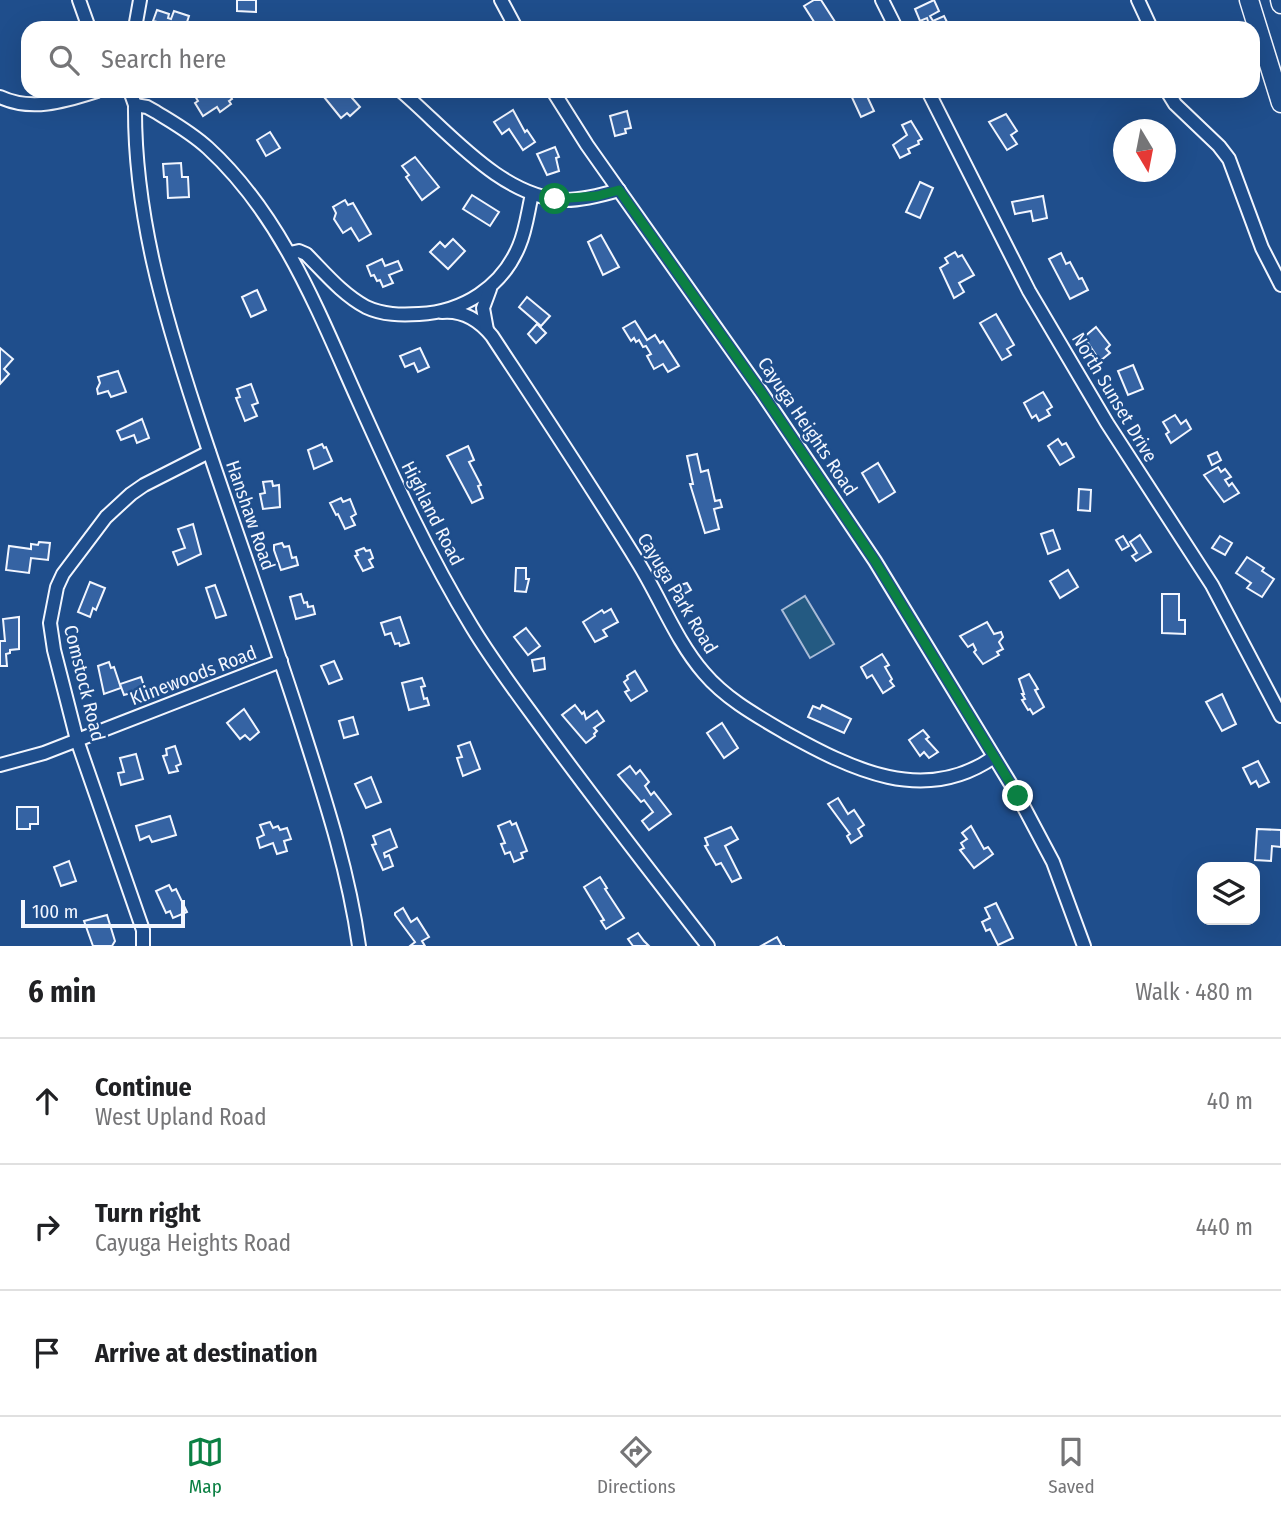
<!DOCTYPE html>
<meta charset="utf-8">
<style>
:root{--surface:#fff;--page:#f6f6f6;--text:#202124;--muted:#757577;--line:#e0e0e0;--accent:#0b8043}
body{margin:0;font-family:"Fira Sans Condensed",sans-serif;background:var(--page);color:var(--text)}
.controls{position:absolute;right:21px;bottom:21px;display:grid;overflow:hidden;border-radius:14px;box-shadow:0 7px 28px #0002}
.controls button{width:63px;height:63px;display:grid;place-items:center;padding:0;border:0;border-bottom:2px solid var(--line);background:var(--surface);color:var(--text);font:35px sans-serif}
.compass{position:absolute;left:1113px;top:119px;width:63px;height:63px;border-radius:50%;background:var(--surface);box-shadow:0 7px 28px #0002;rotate:170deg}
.scale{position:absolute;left:21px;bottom:18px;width:164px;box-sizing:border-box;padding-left:7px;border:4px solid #f2f6ff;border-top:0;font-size:19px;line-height:24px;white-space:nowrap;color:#f2f6ff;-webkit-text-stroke:5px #1f4e8c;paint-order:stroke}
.stop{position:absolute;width:21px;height:21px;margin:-16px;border:5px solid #0b8043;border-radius:50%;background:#fff}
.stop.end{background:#0b8043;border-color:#fff;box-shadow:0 2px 7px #0008}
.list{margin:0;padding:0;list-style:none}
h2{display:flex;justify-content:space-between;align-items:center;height:91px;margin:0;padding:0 28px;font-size:30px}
h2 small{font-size:23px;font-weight:400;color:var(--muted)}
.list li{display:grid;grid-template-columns:46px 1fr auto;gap:21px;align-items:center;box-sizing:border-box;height:126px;padding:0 28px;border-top:2px solid var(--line)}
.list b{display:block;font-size:26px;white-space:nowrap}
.list p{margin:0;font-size:23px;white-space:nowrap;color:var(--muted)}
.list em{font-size:23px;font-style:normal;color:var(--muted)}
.icon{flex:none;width:38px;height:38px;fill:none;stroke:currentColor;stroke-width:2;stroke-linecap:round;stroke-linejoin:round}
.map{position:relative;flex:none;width:1281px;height:946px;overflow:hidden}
.search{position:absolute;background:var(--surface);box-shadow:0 7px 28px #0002;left:21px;right:21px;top:21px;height:77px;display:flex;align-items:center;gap:18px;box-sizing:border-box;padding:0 24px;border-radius:21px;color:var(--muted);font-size:26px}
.sheet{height:469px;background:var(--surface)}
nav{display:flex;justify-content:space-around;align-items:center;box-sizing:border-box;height:98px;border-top:2px solid var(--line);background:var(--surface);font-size:19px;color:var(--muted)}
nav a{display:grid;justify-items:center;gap:4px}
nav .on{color:var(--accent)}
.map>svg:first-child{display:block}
.green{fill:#245a82;stroke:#a8bbd7;stroke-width:2}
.building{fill:#3563a3;stroke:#f2f6ff;stroke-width:2}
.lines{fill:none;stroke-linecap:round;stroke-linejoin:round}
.minor-casing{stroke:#f2f6ff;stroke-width:16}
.highway-casing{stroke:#f2f6ff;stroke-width:21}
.minor{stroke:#1f4e8c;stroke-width:12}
.highway{stroke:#1f4e8c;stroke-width:18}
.route{stroke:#0b8043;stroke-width:9}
.labels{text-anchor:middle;stroke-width:5;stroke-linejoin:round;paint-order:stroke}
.street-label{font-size:19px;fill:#f2f6ff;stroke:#1f4e8c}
</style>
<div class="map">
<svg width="1281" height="946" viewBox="0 0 1281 946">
<rect width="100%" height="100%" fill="#1f4e8c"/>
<path class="green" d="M805,596L834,644L810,658L782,610Z"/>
<g class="building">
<path d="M237,0H256V12L237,11Z"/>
<path d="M814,0H821L839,28H818L804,6Z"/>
<path d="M934,0L939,11L930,16L933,21L944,16L950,28H930L927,18L920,21L915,9Z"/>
<path d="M157,10L169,14L168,18L171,19L174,11L189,16L185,28H167L169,25L153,21Z"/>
<path d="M202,91H227L232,99L229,101L231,104L220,112L217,107L203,116L195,103L198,101L195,96Z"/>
<path d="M322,91H346L360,107L350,116L347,113L341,118L320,92Z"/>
<path d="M849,91H874L866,94L874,111L861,117Z"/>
<path d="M513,110L525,132L527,130L535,142L523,150L509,129L502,134L494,122Z"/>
<path d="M627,111L631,128L625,129L626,133L615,136L610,116Z"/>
<path d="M1006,114L1017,131L1011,135L1017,144L1007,150L989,122Z"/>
<path d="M911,121L922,139L918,141L919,144L908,149L910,153L900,158L893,145L907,135L902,125Z"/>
<path d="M270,132L280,148L266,156L257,140Z"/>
<path d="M555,147L559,157L556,158L559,171L547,175L537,154Z"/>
<path d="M415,157L439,187L422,200L406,177L409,175L402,166Z"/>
<path d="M181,163L182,177H188L189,197L168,198L167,177H164L163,164Z"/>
<path d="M920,182L933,188L920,218L906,212Z"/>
<path d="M472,195L499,212L490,226L463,209Z"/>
<path d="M1043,196L1047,218L1033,221L1031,211L1015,214L1012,202Z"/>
<path d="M345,200L348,205L353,203L371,234L359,241L351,228L343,233L334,219L336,213L333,207Z"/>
<path d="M601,235L619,267L603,275L588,242Z"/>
<path d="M453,239L465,251L448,269L430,252L440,242L445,247Z"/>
<path d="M955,252L958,257L962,255L974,275L959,283L964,292L954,298L940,268L948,263L945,258Z"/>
<path d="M1061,253L1066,264L1070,262L1079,279L1082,278L1088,290L1070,299L1049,259Z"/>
<path d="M382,259L385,266L398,261L402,270L389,275L393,283L383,287L380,280L377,281L374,275L371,276L367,266Z"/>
<path d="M257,290L266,310L251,317L242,297Z"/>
<path d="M527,297L550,316L541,326L519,307Z"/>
<path d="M996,314L1014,345L1007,349L1011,355L1002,360L980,323Z"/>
<path d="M635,321L647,340L655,335L660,343L663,341L679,366L668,372L663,364L654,369L647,356L651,354L646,346L643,347L639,340L636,342L634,338L631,341L623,328Z"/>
<path d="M537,324L546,333L536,343L528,334Z"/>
<path d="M1096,327L1110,345L1106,349L1110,353L1100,361L1084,337Z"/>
<path d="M0,348L13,359L4,369L9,374L0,384Z"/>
<path d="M420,348L429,367L418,372L414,363L405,367L400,356Z"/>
<path d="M1133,365L1143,389L1128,395L1118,371Z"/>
<path d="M118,371L126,392L111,397L108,391L98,394L97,389L100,383L98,377Z"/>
<path d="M251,384L258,403L252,405L257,416L245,421L236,398L240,397L237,389Z"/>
<path d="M1043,392L1052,407L1047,410L1050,415L1039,421L1036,415L1032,418L1024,403Z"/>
<path d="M1175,415L1181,424L1186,420L1191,429L1171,443L1166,434L1169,432L1163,422Z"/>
<path d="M142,419L149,438L137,443L134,435L121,440L117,431Z"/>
<path d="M1058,439L1062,445L1066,443L1074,457L1060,465L1048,446Z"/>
<path d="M322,444L324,448L326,447L332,461L314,469L308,450Z"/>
<path d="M468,446L474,460L469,462L481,485L478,486L483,498L472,503L447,456Z"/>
<path d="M1217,452L1221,460L1212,465L1208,456Z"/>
<path d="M697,454L701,472L708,470L715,501L720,500L722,507L714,509L719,529L705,533L690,484H693L687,456Z"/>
<path d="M878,463L895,492L879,502L862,473Z"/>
<path d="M1218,467L1221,472L1225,469L1231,477L1225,480L1229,486L1232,483L1239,493L1224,502L1204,475Z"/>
<path d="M272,481L273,486L279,485L280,507L263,509L260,494L265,493L263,482Z"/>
<path d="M1079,489L1091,490L1090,511L1078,510Z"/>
<path d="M341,498L343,502L350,499L356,514L351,517L355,525L345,529L338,514L336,515L330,503Z"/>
<path d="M193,524L201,554L178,565L173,552L185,548L178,529Z"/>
<path d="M1053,530L1060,549L1048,554L1041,534Z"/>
<path d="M1140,535L1151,552L1136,561L1132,556L1137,553L1130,542Z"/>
<path d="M1123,536L1129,546L1122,550L1116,540Z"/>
<path d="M1220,536L1232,543L1225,555L1212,548Z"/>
<path d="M39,542L50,543L48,560L31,558L29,573L6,570L9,546L31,549V544L38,545Z"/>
<path d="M282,543L284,547L289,546L292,558L296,557L298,565L281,570L274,550V545Z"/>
<path d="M364,548L366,551L370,550L373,558L369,560L373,567L363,571L355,556L358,555L356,551Z"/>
<path d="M1247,557L1264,568L1262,571L1274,579L1262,597L1247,588L1251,583L1236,573Z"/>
<path d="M516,568H526V579H529L526,592L515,591Z"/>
<path d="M1068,570L1078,587L1060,598L1050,581Z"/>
<path d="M90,582L105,588L96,610L93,608L90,617L78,612Z"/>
<path d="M687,583L691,590L677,598L671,588Z"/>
<path d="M215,585L226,615L216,618L206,588Z"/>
<path d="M301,594L304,603L307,602L308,607L313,606L315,614L296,619L290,597Z"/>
<path d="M1162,594H1179V620H1185V634L1162,633Z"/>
<path d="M611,609L618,622L603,630L607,636L595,642L583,622L602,610L604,613Z"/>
<path d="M19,617V649L10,650V653L6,654L7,666H0V641H5L3,619Z"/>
<path d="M400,617L409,643L400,646L399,643L395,644L391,633L385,635L381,623Z"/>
<path d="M987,622L994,634L1001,632L1003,637L999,642L1003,649L997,652L999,655L983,664L974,652L976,650L973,644L968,647L960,636Z"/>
<path d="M526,628L540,646L528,655L514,637Z"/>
<path d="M882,654L889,665L885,667L892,679L890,681L894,686L883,693L872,675L867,678L861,667Z"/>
<path d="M544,658L545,669L534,671L532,660Z"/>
<path d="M334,661L342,679L329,684L321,666Z"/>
<path d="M109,662L111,668L114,667L121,688L104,694L98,666Z"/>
<path d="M635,671L647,691L631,701L625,692L629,690L624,682L628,679L627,676Z"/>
<path d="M1029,674L1038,689L1035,690L1044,707L1033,714L1030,709L1028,710L1022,700L1025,699L1022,694H1024L1019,679Z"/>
<path d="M141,677L145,689L124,695L120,684Z"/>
<path d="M422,678L425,686L421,687L424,699L427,698L429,705L409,710L402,683Z"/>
<path d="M1222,694L1236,724L1222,731L1206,702Z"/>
<path d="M575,705L582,714L584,712L586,719L597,711L604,721L594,728L597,731L594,734L595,736L586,743L562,715Z"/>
<path d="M822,705L851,719L844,733L808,717L813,706L820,709Z"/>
<path d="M244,709L259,732L250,740L245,735L240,739L227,723Z"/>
<path d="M353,717L358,734L344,738L339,721Z"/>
<path d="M722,723L738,748L724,758L707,733Z"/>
<path d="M923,730L929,737L926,739L938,752L929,758L924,752L920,756L909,740Z"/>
<path d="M470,742L480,769L463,776L457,758L462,757L458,746Z"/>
<path d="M175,746L181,764L176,766L178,771L169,773L163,756L167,755L166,749Z"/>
<path d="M136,754L143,779L121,785L118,773L124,772L120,758Z"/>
<path d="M1258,761L1269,782L1259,787L1256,781L1251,784L1243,768Z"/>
<path d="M630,766L636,774L640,770L649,782L645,786L651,795L654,792L671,814L649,830L642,821L653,812L644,800L641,802L618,775Z"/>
<path d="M371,777L381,802L366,808L355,784Z"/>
<path d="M838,798L848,814L854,810L864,825L858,829L862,836L851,843L847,836L850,834L828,804Z"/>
<path d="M17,807H38V824H30V829H17Z"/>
<path d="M170,816L176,835L152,842L149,836L140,840L136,826Z"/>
<path d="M510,821L512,825L516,823L527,851L521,853L523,858L514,862L510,852L505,854L501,844L505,843L498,826Z"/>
<path d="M270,822L273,828L278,826L280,830L287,828L291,839L284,841L287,851L277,854L273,843L260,848L257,838L264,835L260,825Z"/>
<path d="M971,826L984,849L988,847L993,854L974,868L960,850L964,848L961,843L967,839L962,833Z"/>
<path d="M731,827L738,839L725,846L741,878L732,882L721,863L716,865L705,846L708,845L705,838Z"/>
<path d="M390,829L397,847L384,853L385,857L389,855L393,866L383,870L372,845L376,844L373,836Z"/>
<path d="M1257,829L1281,830V847L1272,846L1271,861L1255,860Z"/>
<path d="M69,861L76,881L61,886L54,867Z"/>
<path d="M600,877L607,888L605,889L624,918L606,929L601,921L604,920L584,887Z"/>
<path d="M169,885L172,891L176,889L187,912L173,918L170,911L166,913L156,891Z"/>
<path d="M996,903L1013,938L998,945L990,929L986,931L982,922L990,918L985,908Z"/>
<path d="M403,908L411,922L417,918L429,937L422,941L425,946H410L415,942L395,915V913Z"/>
<path d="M107,915L115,941L112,946H93L84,921Z"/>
<path d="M638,933L644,941L649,946H633L628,939Z"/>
<path d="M777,937L782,946H785H761Z"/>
</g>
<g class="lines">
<g class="minor-casing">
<g id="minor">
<path d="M79,0L89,28"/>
<path d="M501,0L516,28"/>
<path d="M882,0L896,28"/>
<path d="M1138,0L1151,28"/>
<path d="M135,28L140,0"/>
<path d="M130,91L135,105C134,213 164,314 197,415C232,522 271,628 305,736C327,805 349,874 359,946"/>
<path d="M401,91C447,130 502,199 566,200C584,200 602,195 619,190"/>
<path d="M553,91L587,145L762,393L875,561L1018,796L1053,862L1084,946"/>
<path d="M928,91L1029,291L1107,423L1212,585L1281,716"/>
<path d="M1167,91L1175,104L1219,146L1229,159L1262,248L1281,285"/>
<path d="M0,97C32,112 65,101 97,91"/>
<path d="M135,105L147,107L156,112C174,123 192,133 208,148C282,216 318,311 358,400C393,478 428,555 472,627C495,665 522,700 548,736C600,807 654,876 708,946"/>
<path d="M290,253L299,251L306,254C325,273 342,294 366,307C383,315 401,315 419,314C463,312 502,287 519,246C526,230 528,211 532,194"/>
<path d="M442,312C463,310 479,320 492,336C542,412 592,487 639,564C661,600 677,642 704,673C726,699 757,716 786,733C851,769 924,806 994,757"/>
<path d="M487,330L483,308L490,289"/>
<path d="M0,765L44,753L281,661"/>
<path d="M143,946V930L77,740L54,650L50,623L57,587L63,574L106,517L131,494L144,485L209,452"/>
</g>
</g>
<g class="highway-casing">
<g id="highway">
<path d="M1249,0L1281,103"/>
<path d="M1280,0L1281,4"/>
</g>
</g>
<use href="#minor" class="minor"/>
<use href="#highway" class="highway"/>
</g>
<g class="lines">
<path class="route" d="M555,199L597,196L619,190L762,393L875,561L1018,796"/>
</g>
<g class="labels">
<g class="street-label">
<text transform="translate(1115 397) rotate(59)" y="7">North Sunset Drive</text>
<text transform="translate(808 426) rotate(56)" y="7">Cayuga Heights Road</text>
<text transform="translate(433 513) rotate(63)" y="7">Highland Road</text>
<text transform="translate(251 515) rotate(71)" y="7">Hanshaw Road</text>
<text transform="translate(678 593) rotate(59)" y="7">Cayuga Park Road</text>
<text transform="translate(193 675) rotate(-21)" y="7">Klinewoods Road</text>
<text transform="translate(85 683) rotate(76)" y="7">Comstock Road</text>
</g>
</g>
</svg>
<div class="controls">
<button><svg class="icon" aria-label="layers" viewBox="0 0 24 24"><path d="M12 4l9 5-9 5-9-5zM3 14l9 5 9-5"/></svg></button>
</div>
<svg class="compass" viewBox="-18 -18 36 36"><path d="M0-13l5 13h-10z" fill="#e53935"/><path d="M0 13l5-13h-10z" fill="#757577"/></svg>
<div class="scale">100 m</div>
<div class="stop" style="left:555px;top:199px"></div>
<div class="stop end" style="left:1018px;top:796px"></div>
<div class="search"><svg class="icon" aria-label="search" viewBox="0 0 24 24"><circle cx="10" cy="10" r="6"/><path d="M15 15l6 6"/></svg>Search here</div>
</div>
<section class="sheet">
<h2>6 min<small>Walk · 480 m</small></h2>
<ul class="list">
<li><svg class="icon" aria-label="ahead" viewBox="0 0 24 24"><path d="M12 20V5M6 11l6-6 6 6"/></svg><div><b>Continue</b><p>West Upland Road</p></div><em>40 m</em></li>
<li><svg class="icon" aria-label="right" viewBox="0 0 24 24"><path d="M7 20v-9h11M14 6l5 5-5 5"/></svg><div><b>Turn right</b><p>Cayuga Heights Road</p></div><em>440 m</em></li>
<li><svg class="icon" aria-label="arrive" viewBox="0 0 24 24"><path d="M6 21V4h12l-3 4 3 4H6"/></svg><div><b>Arrive at destination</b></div></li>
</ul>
</section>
<nav>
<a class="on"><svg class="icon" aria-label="map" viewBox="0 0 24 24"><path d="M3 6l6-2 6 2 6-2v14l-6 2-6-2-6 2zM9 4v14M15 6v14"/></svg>Map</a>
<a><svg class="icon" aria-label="directions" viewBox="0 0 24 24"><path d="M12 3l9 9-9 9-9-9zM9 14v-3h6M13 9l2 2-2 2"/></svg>Directions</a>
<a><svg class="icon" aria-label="saved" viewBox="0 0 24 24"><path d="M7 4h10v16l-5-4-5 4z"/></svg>Saved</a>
</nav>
